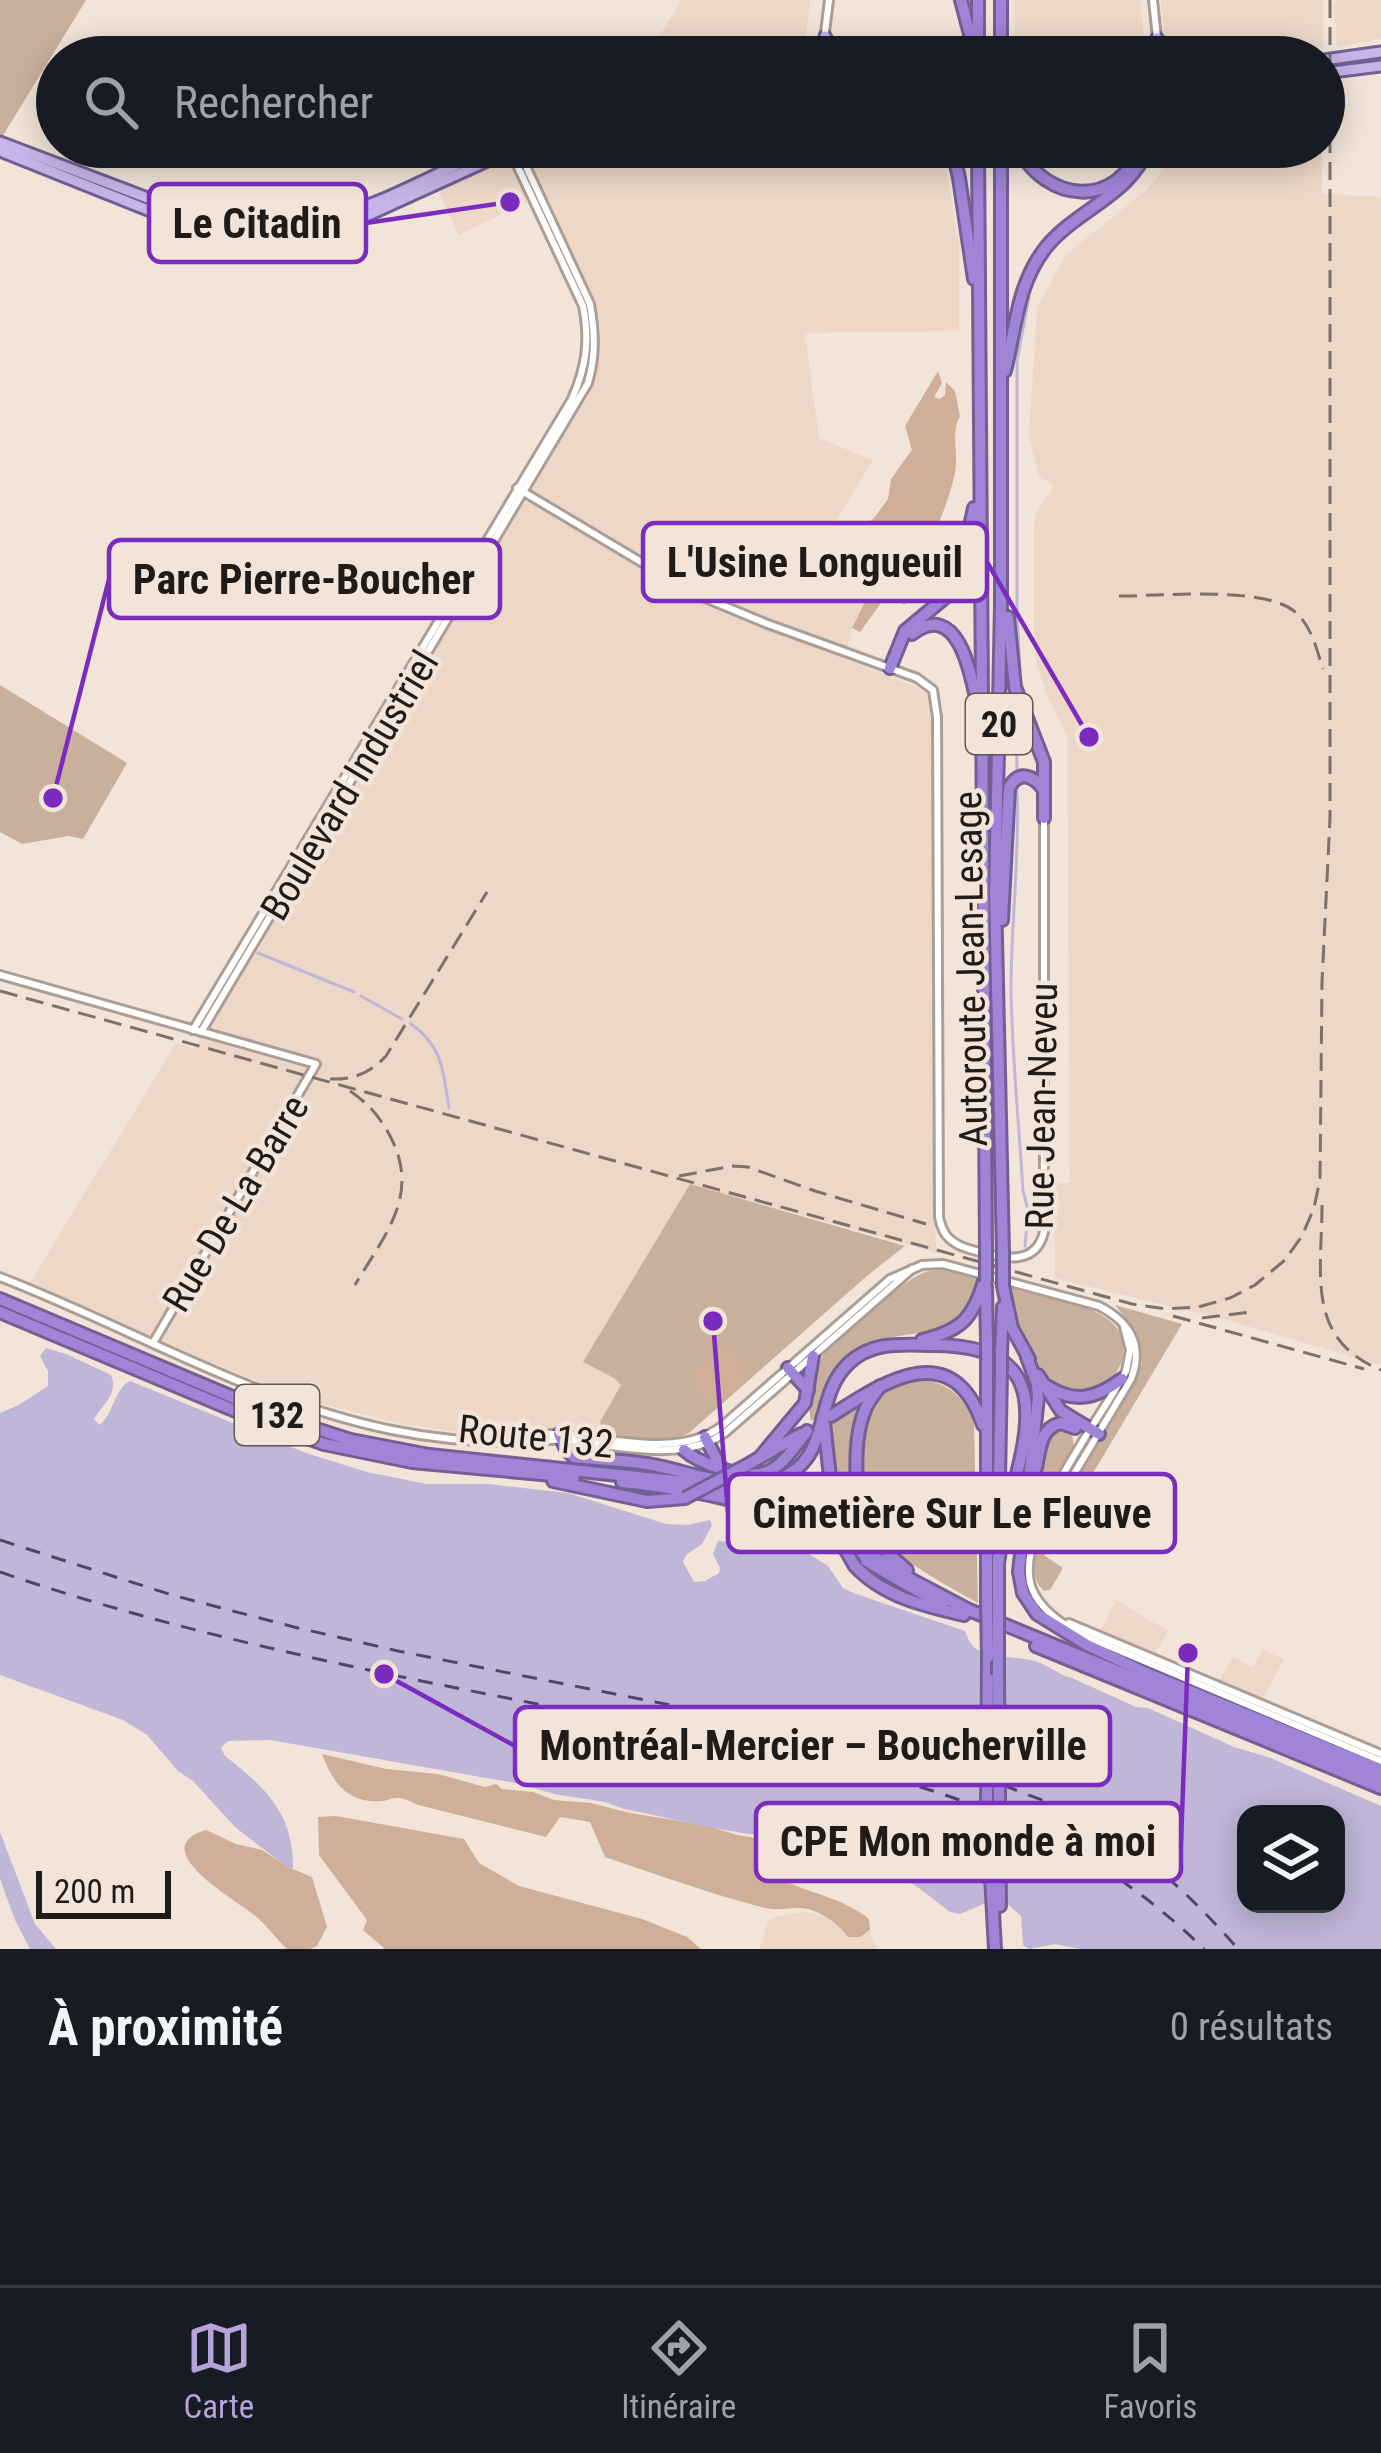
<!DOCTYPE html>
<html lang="fr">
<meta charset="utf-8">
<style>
:root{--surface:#171b24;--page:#20242c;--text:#f1f3f6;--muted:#9ea1a6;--line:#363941;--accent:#b7a2da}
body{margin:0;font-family:"Roboto Condensed",sans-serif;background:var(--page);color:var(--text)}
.controls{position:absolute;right:36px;bottom:36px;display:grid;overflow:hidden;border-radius:24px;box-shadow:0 6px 30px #0003}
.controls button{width:108px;height:108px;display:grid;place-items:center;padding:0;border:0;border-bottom:3px solid var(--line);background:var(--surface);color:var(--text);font:60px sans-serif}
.scale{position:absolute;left:36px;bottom:30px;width:135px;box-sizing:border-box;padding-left:12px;border:6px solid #201b17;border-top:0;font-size:33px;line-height:42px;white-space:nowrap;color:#201b17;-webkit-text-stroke:9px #f2e4d9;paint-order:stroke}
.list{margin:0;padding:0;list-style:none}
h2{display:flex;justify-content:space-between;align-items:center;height:156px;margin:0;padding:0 48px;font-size:51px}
h2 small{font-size:39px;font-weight:400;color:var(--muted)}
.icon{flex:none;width:66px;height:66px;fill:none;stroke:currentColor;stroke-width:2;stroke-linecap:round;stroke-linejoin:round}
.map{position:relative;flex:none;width:1381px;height:1949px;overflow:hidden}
.search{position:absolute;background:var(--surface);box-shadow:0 6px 30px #0003;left:36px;right:36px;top:36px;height:132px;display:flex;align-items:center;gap:30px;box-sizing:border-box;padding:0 42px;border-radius:66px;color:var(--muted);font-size:45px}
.sheet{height:336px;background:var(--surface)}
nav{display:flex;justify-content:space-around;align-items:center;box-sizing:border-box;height:168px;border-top:3px solid var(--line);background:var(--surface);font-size:33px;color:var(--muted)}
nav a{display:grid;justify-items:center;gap:6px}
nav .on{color:var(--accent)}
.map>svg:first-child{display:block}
.built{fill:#edd8c8}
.green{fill:#c9b09c}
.forest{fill:#cfaf98}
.water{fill:#bfb6d8;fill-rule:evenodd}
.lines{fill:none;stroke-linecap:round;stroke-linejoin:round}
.stream{stroke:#bfb6d8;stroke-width:3}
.ferry{stroke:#524272;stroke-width:3;stroke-dasharray:15 12;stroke-linecap:butt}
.minor-casing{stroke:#ac9e94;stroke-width:12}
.major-casing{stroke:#735f94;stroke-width:15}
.highway-casing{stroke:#735f94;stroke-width:16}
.minor{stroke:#fff;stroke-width:6}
.major{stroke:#c6b5e8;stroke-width:9}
.highway{stroke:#a084d8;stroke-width:10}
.rail{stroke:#7b726b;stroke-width:3;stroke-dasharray:18 9;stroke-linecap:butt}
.highway-bridge-casing{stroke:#735f94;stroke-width:16;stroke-linecap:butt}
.highway-bridge{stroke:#a084d8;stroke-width:10}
.labels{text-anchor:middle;stroke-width:9;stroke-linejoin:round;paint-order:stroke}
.shield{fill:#f2e4d9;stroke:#5f5751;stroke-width:3}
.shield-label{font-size:36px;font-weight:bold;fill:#201b17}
.street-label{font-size:39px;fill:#201b17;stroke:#f2e4d9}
.leader{fill:none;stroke:#7b2cbf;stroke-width:4.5}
.callout-dot{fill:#7b2cbf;stroke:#f2e4d9;stroke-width:4.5}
.callout{fill:#f2e4d9;stroke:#7b2cbf;stroke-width:4.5}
.callout-label{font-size:42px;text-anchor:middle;font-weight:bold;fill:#201b17}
</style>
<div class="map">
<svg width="1381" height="1949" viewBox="0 0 1381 1949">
<rect width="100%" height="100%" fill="#f2e4d9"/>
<g class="built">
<path d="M681,0H810L804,51L786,52L775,57H647Z"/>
<path d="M1015,0H1141L1145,54L1087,53L1015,42Z"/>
<path d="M1161,0H1323V49L1170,51L1166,47L1164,34Z"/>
<path d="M1338,0H1381V39L1337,47L1334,5Z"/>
<path d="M527,147H942L959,244V331L805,333L819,438L873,460L818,550L875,582L852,628L844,659L919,688L927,695L932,709L933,1206L937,1253L690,1184L584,1362L614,1378L621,1386L594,1433L531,1430L481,1435L402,1424L310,1401L229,1370L30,1283L176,1043L194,1048L581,400L596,360L594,315L526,161Z"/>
<path d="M1174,147H1322V194L1381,197V1365L1230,1321L1055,1278L1054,1182L1070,1183L1067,735L1048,697L1037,666L1034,640V521L1036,513L1054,486L1039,476L1029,436L1037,308L1065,256L1147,189L1157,178Z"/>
<path d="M507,154L528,202L458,235L437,187Z"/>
<path d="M1116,1600L1168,1631L1155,1653L1100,1631Z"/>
<path d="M1264,1649L1284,1660L1262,1699L1219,1681L1233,1657L1252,1667Z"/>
<path d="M805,1912L832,1918L854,1937L870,1932L877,1949H760L768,1921L777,1916Z"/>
</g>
<g class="green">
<path d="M0,0H86L2,137H0Z"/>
<path d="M0,685L127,763L83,839L69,836L22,844L0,832Z"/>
<path d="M690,1184L905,1246L868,1275L689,1433C664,1447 631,1436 604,1433L600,1422L621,1385L614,1378L583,1362Z"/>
<path d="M942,1270L978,1279C973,1294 970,1310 957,1320C945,1330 927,1332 912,1334C853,1342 830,1359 816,1418L811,1421C807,1403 813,1374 822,1357C833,1340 904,1280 923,1273C929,1270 935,1271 942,1270Z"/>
<path d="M1012,1289C1039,1296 1090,1303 1110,1321C1154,1358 1081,1438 1035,1360C1021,1336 1013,1317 1012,1289Z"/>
<path d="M1115,1305L1182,1324L1044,1555L1063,1568L1050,1590L1044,1591C1032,1581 1034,1565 1036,1552L1142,1364C1143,1338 1131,1325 1115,1305Z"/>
<path d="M919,1379C948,1383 965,1396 974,1423L978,1603C951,1588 904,1563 884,1540C862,1516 861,1493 863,1462C866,1418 869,1387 919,1379Z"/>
<path d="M865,1399C854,1434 845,1477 856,1513C860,1525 868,1537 873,1547L842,1529L829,1426Z"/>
<path d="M1062,1428L1072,1434L1074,1448L1030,1528L1047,1440L1053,1431Z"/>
</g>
<g class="forest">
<path d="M938,371L942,383L934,397L940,399L945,395L946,382L955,391L960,416C950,434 959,453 955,473C949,500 939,523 928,548L946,564L942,573L904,605L895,598L884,599L860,632L852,628L875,582L836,560L846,540L874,518L888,499L891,479L912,450L905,426Z"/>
<path d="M733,1348L744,1380L721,1402L704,1398L695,1388V1371C709,1363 718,1353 733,1348Z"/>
<path d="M322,1754L386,1769L438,1774L485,1787L496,1784L502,1789L533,1792L554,1800L591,1803L630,1813L705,1825L737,1835L787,1843L756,1862C788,1892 837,1892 869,1919L870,1930L860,1937H848C838,1924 826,1915 811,1910C796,1905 781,1912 765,1908C711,1894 658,1875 605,1857L590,1822L560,1817L546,1837L418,1805C390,1790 394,1804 370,1801C342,1798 331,1777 322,1754Z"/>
<path d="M336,1816L464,1839L479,1863L519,1886L642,1919L687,1937L701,1949H385L363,1930L367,1920L319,1855L318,1817Z"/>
<path d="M206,1830L236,1844L262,1850L288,1867L312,1877L327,1927L317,1946L310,1949H287C275,1938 266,1924 253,1914C237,1901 143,1848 206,1830Z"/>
</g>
<g class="water">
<path d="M46,1348L66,1354L111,1375C119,1393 103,1404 94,1419L99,1425C114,1415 113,1390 130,1381L306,1453L367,1472L427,1484H489L568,1493L666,1524L688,1525L710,1520L712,1525L702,1544L686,1555L683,1562L694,1582L705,1581L719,1573L720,1568L713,1554L718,1541L735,1542L739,1535L764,1533L792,1543L828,1566L843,1588L856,1594L965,1631C967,1636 969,1643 975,1648C989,1659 1018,1656 1035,1661C1049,1665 1058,1675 1072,1678L1136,1707L1148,1708L1234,1747L1268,1757L1381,1806V1949H1080L1055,1944L1029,1949L1023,1945L1021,1916L1009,1905L983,1904L960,1914L950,1912L919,1888L866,1856L847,1834C780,1849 693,1822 624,1809L605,1802L554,1794L515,1783L270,1740L228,1741L221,1748L225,1756C265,1787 294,1814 293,1868H288L235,1827L193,1781L178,1771L147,1735L123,1720L0,1675V1413L19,1405L48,1386V1371L40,1356ZM1246,1814H1336V1904H1246Z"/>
<path d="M0,1832L35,1924L56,1949H30L15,1920L0,1879Z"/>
</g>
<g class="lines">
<g class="stream">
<path d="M1020,670L1017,614V360L1029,297"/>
<path d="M1016,714L1017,770"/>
<path d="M1017,788C1020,855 1011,922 1011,989C1012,1056 1019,1124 1023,1191L1028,1210L1025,1246"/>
<path d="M258,953L354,992"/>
<path d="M361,996L402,1019"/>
<path d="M410,1023C443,1046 443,1071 449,1108"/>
</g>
<g class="ferry">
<path d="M0,1540L172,1595L294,1627L398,1651L892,1749L982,1778"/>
<path d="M0,1572C201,1641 411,1679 619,1720C741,1745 865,1763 981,1808"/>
<path d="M1003,1785C1035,1798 1068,1808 1097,1826C1150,1857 1198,1903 1238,1949"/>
<path d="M1001,1816C1076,1845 1147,1893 1204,1949"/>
</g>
<g class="minor-casing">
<g id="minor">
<path d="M1153,0L1159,57"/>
<path d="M822,57L829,0"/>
<path d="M517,488L693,593L765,623L917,678L933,690L937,717L939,1217C941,1225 941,1228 946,1235C955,1246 968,1249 980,1252C1006,1259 1036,1265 1044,1232V818"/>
<path d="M0,975L316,1064L153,1343"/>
<path d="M193,1030L572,399C586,367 590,341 583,306L510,150"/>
<path d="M201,1032L588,383C596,355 595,333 590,304L517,147"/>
<path d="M0,1277C130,1327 254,1402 392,1430C431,1438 471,1442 511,1442C529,1442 547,1439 565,1440C615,1445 683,1464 726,1432L912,1269"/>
<path d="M1124,1327L1130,1350L1126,1371C1099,1422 1011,1532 1032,1589C1041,1611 1066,1627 1087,1637L1381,1761"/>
<path d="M502,1439C520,1437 539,1433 558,1434C608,1437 679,1459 722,1426L890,1279L922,1265L943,1264L1099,1306C1130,1322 1144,1346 1131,1379L1035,1539"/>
<path d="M1069,1623L1381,1754"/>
</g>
</g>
<g class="major-casing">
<g id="major">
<path d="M825,36L835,57"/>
<path d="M1157,38L1170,57"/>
<path d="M1147,57L1157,38"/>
<path d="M1324,60L1381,52"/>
<path d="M1324,73L1381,66"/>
<path d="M0,142L187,213C311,252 385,196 495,147"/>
<path d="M0,151L198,230L287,239L338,229L518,147"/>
<path d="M524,162L526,147"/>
</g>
</g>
<g class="highway-casing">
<g id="highway">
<path d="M961,0L976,57"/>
<path d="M978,0V45"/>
<path d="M1001,0V57"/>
<path d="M952,147L959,178L974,279"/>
<path d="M978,147L986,1247"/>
<path d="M1001,147V606L995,894L1003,1252"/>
<path d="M1018,147C1045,203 1118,210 1140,147"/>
<path d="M1005,371C1016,327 1017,283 1047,246C1078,209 1132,194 1148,147"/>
<path d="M1008,617L1015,687L1044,762V818"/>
<path d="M912,634C959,598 972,678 978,708"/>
<path d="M890,668L905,631L948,595L958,582L974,508"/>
<path d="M1002,920L1009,788C1019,769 1034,776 1044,790"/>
<path d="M1003,1286L1012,1328L1029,1359"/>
<path d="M986,1287L987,1343"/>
<path d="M0,1299L282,1418L351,1440L429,1455L694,1483L756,1497L822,1525L914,1581L969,1610L1381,1780"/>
<path d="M0,1312L262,1422L324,1444L412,1462L574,1477"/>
<path d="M922,1340C960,1331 973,1319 984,1281"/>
<path d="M1001,1352L1003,1307"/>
<path d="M1027,1357L1037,1384L1038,1398L1019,1572L1023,1593L1037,1614L1087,1645L1144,1672L1381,1770"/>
<path d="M987,1364V1602"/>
<path d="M788,1368L808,1390"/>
<path d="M1038,1375L1061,1411L1099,1434"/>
<path d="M1045,1385C1074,1404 1095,1399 1122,1379"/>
<path d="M880,1386C875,1394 868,1401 865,1410C853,1438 853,1503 868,1529C878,1546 893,1558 907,1570"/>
<path d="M831,1416C884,1382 952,1335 983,1425"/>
<path d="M824,1423L834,1512"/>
<path d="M559,1434L567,1451L574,1457C599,1460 623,1460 647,1464C684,1470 738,1492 773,1481C835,1462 811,1398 849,1363C873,1340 904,1345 935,1345C1050,1346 1032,1420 1010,1501C1004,1522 1001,1543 998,1564"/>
<path d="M705,1437L721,1468"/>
<path d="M684,1450C694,1459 706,1463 719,1468C767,1485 778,1470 807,1431"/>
<path d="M761,1456L805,1403L813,1356"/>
<path d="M747,1465L801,1434"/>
<path d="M1036,1468C1040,1449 1040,1428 1061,1423L1075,1428"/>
<path d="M553,1481L647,1501L685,1498"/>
<path d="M622,1482C685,1489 746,1498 804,1526C852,1549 894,1581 943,1604"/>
<path d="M998,1532L1001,1372"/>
<path d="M855,1566C884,1597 925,1606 964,1615"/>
<path d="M998,1602V1557"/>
<path d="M1036,1646L1381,1788"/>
<path d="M988,1657L987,1804L995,1949"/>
<path d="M998,1675L1000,1906"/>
</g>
</g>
<use href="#minor" class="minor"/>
<use href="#major" class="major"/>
<use href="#highway" class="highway"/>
<g class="rail">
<path d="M1119,596C1161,596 1263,586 1294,611C1312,626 1316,648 1323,669"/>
<path d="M0,991L1132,1304L1166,1309L1198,1307L1230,1298L1255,1285L1285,1260L1302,1236L1314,1208L1320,1179L1322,982L1330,818V0"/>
<path d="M330,1079C353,1080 370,1073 386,1056L487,892"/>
<path d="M350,1091C368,1103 379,1116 389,1134C422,1194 385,1234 355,1285"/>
<path d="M679,1176L733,1166L748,1167L815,1191L926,1224"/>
<path d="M1322,1205C1322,1274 1305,1339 1381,1370"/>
<path d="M1173,1316L1364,1369"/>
<path d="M1202,1318L1251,1312"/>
</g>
<g class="highway-bridge-casing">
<g id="highway-bridge">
<path d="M986,1247V1282"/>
<path d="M1003,1252V1286"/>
<path d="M987,1343V1364"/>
<path d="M1001,1372V1352"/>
<path d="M685,1498L747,1465"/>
<path d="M834,1512L840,1540L855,1566"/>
<path d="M987,1602L988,1657"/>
<path d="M998,1602V1675"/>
</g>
</g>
<use href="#highway-bridge" class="highway-bridge"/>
</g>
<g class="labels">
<g class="shield">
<rect x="966" y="694" width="66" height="60" rx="9"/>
<rect x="235" y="1385" width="84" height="60" rx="9"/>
</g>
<g class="shield-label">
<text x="999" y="737">20</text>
<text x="277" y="1428">132</text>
</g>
<g class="street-label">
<text transform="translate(349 785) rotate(-59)" y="14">Boulevard Industriel</text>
<text transform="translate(970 969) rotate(-91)" y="14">Autoroute Jean-Lesage</text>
<text transform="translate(1041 1106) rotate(-89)" y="14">Rue Jean-Neveu</text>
<text transform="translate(235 1203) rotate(-59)" y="14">Rue De La Barre</text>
<text transform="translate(536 1436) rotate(6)" y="14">Route 132</text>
</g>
</g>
<path class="leader" d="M510 202L366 223M1089 737L987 562M53 798L109 579M713 1321L728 1513M384 1674L515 1746M1188 1653L1181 1842"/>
<g class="callout-dot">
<circle cx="510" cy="202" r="12"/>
<circle cx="1089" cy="737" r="12"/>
<circle cx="53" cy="798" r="12"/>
<circle cx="713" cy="1321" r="12"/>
<circle cx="384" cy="1674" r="12"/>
<circle cx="1188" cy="1653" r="12"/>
</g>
<g class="callout">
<rect x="149" y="184" width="217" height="78" rx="12"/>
<rect x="643" y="523" width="344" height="78" rx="12"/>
<rect x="109" y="540" width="391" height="78" rx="12"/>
<rect x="728" y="1474" width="447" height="78" rx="12"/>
<rect x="515" y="1707" width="595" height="78" rx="12"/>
<rect x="756" y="1803" width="425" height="78" rx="12"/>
</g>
<g class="callout-label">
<text x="257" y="238">Le Citadin</text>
<text x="815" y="577">L'Usine Longueuil</text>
<text x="304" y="594">Parc Pierre-Boucher</text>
<text x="952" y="1528">Cimetière Sur Le Fleuve</text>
<text x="813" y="1760">Montréal-Mercier – Boucherville</text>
<text x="968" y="1856">CPE Mon monde à moi</text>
</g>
</svg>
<div class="controls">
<button><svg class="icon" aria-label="layers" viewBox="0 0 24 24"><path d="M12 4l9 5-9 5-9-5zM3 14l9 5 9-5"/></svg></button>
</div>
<div class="scale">200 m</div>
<div class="search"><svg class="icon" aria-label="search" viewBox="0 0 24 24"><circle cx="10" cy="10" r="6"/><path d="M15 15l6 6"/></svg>Rechercher</div>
</div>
<section class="sheet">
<h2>À proximité<small>0 résultats</small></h2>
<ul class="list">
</ul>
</section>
<nav>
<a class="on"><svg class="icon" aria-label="map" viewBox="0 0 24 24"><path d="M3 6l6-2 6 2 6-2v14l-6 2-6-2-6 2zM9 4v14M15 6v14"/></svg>Carte</a>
<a><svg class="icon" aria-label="directions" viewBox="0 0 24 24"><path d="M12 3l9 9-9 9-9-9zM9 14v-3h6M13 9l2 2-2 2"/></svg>Itinéraire</a>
<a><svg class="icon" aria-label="saved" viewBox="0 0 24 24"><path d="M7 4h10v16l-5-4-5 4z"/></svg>Favoris</a>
</nav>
